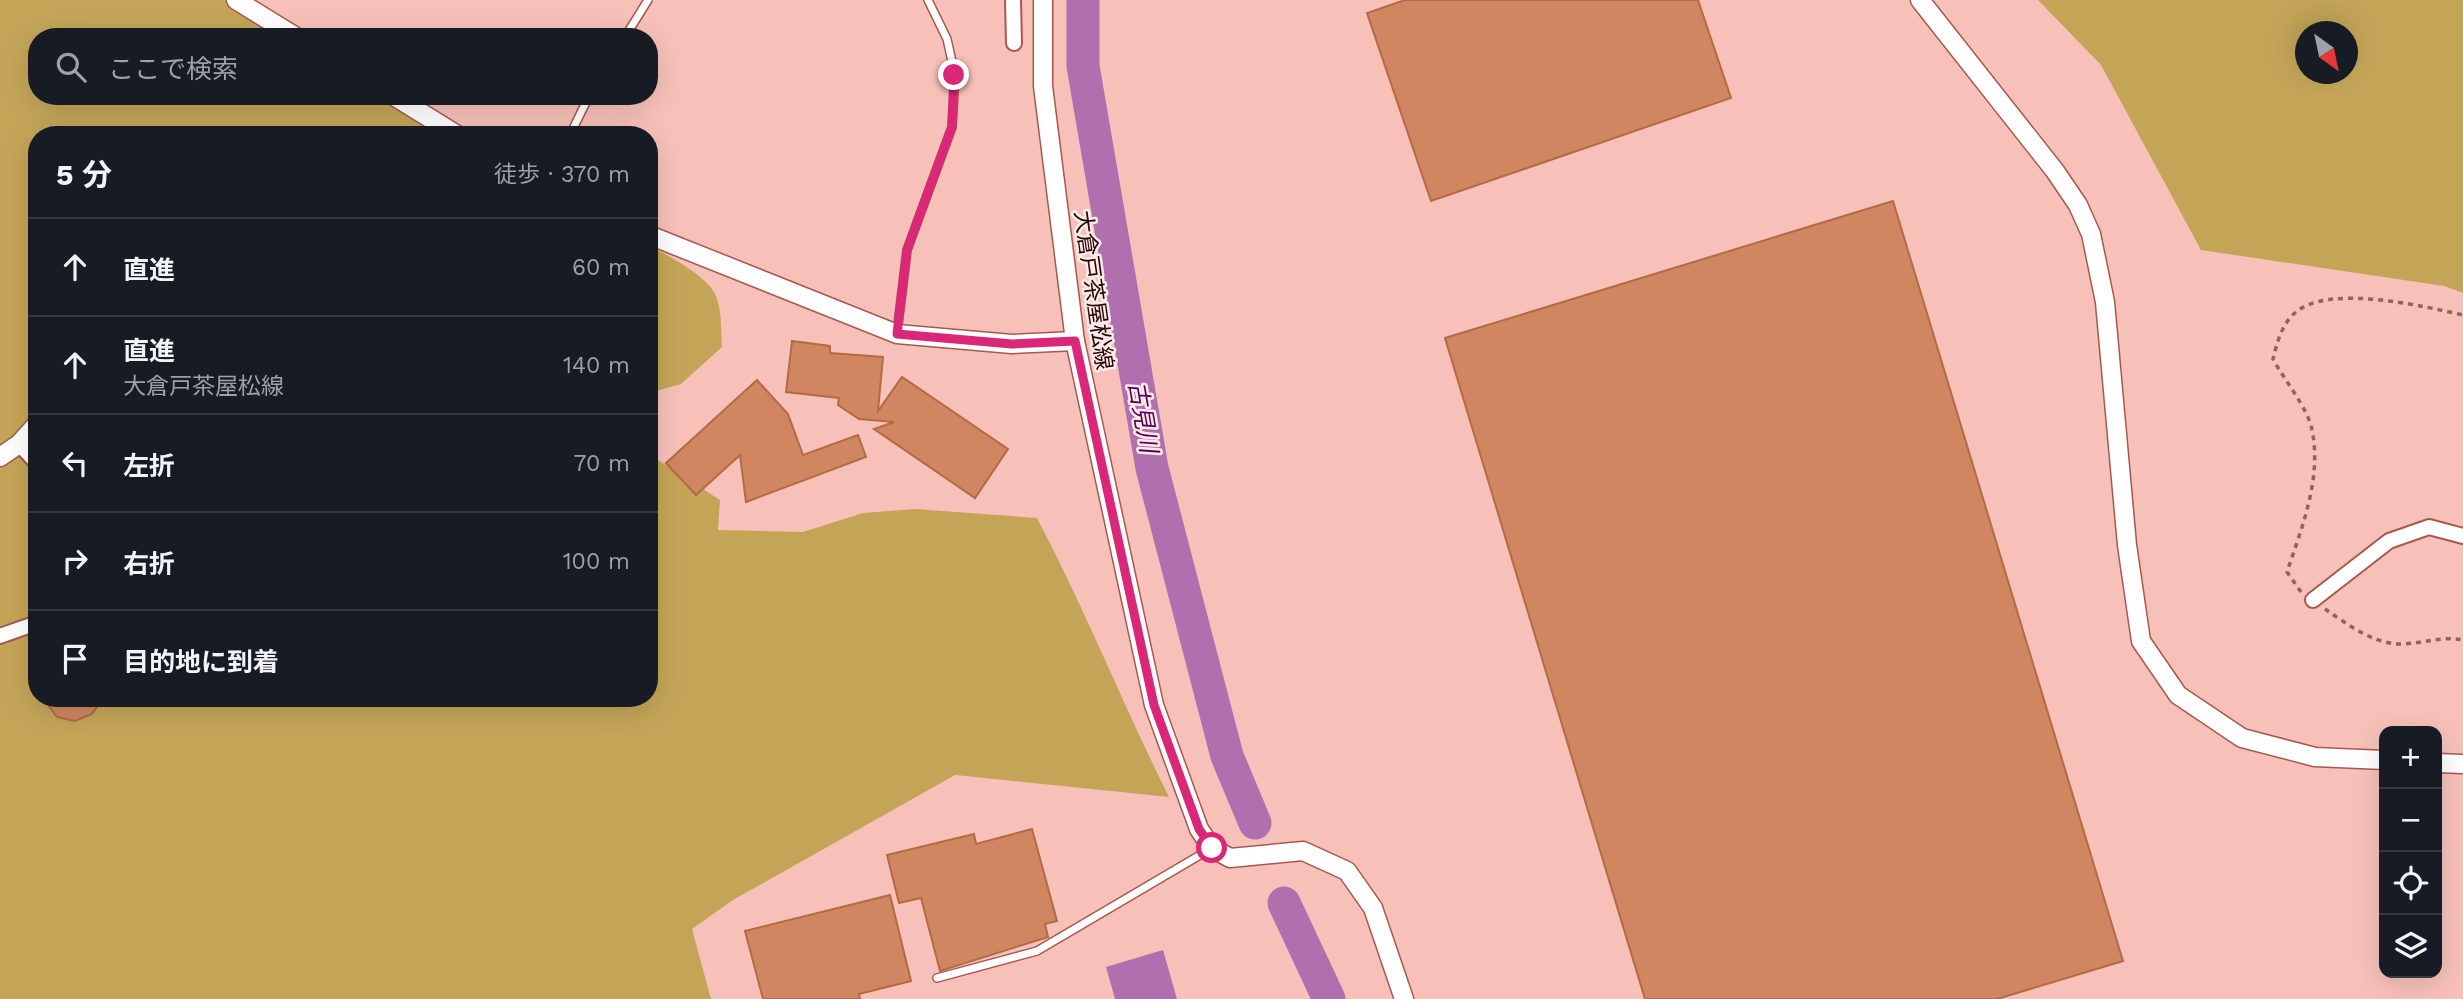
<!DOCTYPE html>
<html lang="ja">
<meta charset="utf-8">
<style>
:root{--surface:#171b24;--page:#242831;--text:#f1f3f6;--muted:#9ea1a6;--line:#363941}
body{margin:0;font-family:"Work Sans","Noto Sans JP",sans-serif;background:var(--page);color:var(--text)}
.controls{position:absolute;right:21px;bottom:21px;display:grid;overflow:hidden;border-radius:14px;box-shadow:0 7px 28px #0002}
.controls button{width:63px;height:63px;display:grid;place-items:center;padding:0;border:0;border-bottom:2px solid var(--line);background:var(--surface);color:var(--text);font:35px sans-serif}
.compass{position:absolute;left:2295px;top:21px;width:63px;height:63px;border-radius:50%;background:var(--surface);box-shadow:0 7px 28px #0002;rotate:147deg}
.stop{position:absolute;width:21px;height:21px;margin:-16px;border:5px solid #db2777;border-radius:50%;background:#fff}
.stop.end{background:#db2777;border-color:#fff;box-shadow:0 2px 7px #0008}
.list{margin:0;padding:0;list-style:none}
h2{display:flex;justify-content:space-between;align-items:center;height:91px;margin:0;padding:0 28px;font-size:30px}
h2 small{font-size:23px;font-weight:400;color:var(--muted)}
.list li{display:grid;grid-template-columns:46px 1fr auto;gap:21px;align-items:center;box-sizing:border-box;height:98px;padding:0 28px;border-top:2px solid var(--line)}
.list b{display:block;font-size:26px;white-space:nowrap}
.list p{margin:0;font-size:23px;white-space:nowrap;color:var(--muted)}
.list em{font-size:23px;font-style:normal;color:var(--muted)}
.icon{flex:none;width:38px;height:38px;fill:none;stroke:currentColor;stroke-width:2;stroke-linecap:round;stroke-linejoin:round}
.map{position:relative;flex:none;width:2463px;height:999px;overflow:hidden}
.search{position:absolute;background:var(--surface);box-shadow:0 7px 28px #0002;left:28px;top:28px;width:630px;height:77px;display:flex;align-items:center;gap:18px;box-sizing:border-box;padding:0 24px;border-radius:28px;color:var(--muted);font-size:26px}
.panel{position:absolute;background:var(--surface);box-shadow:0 7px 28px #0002;left:28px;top:126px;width:630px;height:581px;border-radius:28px}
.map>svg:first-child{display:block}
.green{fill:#c4a558;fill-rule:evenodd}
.water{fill:#b06fae}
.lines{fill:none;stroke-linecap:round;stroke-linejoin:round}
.river{stroke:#b06fae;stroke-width:33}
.building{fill:#d08660;stroke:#b26b45;stroke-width:2}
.service-casing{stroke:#a7584f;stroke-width:10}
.minor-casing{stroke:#a7584f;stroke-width:18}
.tertiary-casing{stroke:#a7584f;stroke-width:21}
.path{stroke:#8e645f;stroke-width:3.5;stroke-dasharray:5 5;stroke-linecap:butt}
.service{stroke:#fff;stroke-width:7}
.minor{stroke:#fff;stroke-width:14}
.tertiary{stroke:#fff;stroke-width:18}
.route{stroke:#db2777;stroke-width:9}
.labels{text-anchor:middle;stroke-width:5;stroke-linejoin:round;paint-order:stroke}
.street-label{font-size:23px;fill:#230504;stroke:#feebe9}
.water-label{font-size:24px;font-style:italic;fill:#560056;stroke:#feebe9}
</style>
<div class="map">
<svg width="2463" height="999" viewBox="0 0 2463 999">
<rect width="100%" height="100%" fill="#f7c1b9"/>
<g class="green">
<path d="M0,0H236L296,37H37V96H394L435,122L430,135H37V698H649V454L720,500L718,530L803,532L863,513L915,509L1037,518C1085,609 1123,705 1169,797L955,775L733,900L692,929L711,999H0Z"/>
<path d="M2038,0H2463V293L2444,286L2201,250L2101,65ZM2306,32H2348V74H2306Z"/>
<path d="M649,246C668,255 709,277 716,296C722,311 721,332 722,347L681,384L649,393Z"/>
</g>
<path class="water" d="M1163,950L1177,999H1115L1106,967Z"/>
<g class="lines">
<g class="river">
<path d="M1083,0V66L1152,468L1227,756L1255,823"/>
<path d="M1284,903L1329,999"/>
</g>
</g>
<g class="building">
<path d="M1405,0H1698L1731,98L1431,201L1367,13Z"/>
<path d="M1893,201L2123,961L1997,999H1645L1445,338Z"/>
<path d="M792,341L830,346V353L883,357L878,411L902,377L1008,449L975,498L874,429L894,422L859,419L838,405L839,398L786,392Z"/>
<path d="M757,380L788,414L803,455L858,435L866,457L746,502L740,455L696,495L666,463Z"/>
<path d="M43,698H103L92,714L75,721L57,717Z"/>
<path d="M1032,829L1057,921L1045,924L1048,937L940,971L921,898L899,903L887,855L974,834L976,844Z"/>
<path d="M890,895L911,981L859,994L860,999H763L745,931Z"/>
</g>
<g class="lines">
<g class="service-casing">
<g id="service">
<path d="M625,37L648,0"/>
<path d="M570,135L589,96"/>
<path d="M897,333L907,250L952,127L955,75L947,39L928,0"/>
<path d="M937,978L1037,951L1212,848"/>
</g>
</g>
<g class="minor-casing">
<g id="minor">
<path d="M1013,0L1014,43"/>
<path d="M19,444L37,463"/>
<path d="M2313,600L2389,541L2429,527L2463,536"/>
<path d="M0,636L37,623"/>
</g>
</g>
<g class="tertiary-casing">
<g id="tertiary">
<path d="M236,0L296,37"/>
<path d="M1043,0V86L1075,341L1154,705L1199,829L1212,848L1230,858L1303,851L1347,871L1373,908L1404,999"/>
<path d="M1920,0L2055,171L2078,205L2091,234L2105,302L2127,545L2141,641L2178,695L2242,738L2315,757L2384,760"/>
<path d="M394,96L457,135"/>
<path d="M649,235L897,334L1012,344L1075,341"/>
<path d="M0,457L19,444L37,424"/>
<path d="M2437,763L2463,764"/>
</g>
</g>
<g class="path">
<path d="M2301,592L2287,572C2302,527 2322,478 2312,430C2309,410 2283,378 2273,359C2277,343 2282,323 2296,312C2329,284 2423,306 2463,315"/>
<path d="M2325,609C2347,624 2374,645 2403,644C2424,643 2442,636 2463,640"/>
</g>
<use href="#service" class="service"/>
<use href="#minor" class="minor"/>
<use href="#tertiary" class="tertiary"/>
</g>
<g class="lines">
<path class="route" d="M954,75L952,127L907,250L897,334L1012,344L1075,341L1154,705L1199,829L1212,848"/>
</g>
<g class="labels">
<g class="street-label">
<text transform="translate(1094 290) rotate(82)" y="8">大倉戸茶屋松線</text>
</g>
<g class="water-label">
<text transform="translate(1143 417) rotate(80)" y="8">古見川</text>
</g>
</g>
</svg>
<div class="controls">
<button>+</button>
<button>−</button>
<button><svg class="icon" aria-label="locate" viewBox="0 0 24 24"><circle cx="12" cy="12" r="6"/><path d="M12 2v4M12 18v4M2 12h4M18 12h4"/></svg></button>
<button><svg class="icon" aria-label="layers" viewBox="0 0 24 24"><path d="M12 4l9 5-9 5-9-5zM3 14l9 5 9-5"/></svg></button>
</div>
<svg class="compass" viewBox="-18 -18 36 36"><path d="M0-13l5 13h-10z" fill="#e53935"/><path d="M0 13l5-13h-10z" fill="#9ea1a6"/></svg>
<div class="stop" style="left:1212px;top:848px"></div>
<div class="stop end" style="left:954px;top:75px"></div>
<div class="search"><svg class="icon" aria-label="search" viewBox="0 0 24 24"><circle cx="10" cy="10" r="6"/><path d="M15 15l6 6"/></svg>ここで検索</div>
<section class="panel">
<h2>5 分<small>徒歩 · 370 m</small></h2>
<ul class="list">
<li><svg class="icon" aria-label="ahead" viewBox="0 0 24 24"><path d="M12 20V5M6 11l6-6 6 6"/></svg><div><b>直進</b></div><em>60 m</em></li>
<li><svg class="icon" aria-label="ahead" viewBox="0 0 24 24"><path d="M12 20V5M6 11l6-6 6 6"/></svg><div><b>直進</b><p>大倉戸茶屋松線</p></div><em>140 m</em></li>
<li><svg class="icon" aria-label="left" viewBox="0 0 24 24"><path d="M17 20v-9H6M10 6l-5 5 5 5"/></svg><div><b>左折</b></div><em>70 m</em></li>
<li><svg class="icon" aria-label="right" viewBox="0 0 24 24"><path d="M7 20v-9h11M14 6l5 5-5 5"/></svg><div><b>右折</b></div><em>100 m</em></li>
<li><svg class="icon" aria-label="arrive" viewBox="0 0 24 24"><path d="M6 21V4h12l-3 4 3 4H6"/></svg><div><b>目的地に到着</b></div></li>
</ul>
</section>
</div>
